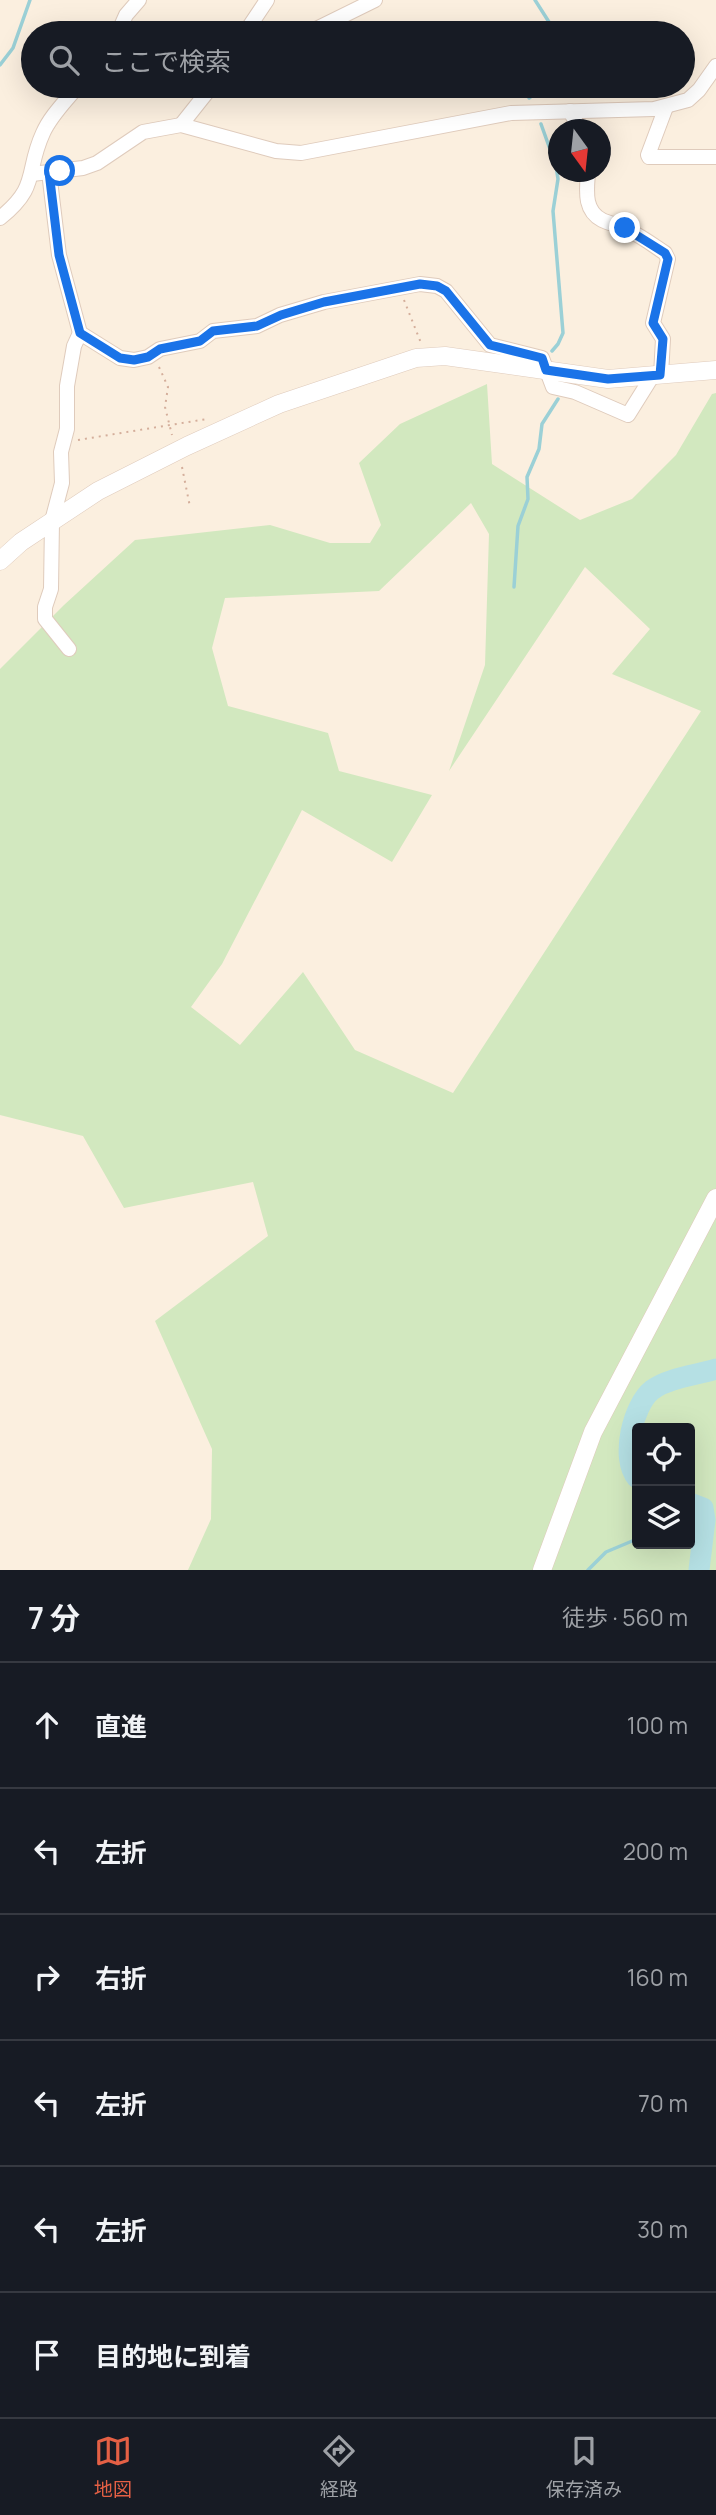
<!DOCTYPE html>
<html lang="ja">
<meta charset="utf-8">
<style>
:root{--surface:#171b24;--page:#242831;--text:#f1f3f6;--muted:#9ea1a6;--line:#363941;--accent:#e46045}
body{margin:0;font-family:Manrope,"Noto Sans JP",sans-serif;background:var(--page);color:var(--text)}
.controls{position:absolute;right:21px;bottom:21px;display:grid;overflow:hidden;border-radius:7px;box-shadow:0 7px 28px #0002}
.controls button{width:63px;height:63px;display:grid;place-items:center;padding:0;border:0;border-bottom:2px solid var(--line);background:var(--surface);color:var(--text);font:35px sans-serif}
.compass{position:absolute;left:548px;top:119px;width:63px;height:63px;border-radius:50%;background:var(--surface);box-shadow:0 7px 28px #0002;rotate:165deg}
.stop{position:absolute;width:21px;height:21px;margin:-16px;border:5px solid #1a73e8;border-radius:50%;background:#fff}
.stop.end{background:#1a73e8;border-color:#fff;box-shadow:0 2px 7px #0008}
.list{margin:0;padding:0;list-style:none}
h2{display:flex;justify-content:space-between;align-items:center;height:91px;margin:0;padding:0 28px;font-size:30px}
h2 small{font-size:23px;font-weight:400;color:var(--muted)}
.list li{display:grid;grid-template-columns:46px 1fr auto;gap:21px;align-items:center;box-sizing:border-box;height:126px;padding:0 28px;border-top:2px solid var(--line)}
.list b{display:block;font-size:26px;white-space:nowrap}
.list em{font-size:23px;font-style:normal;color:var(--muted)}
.icon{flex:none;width:38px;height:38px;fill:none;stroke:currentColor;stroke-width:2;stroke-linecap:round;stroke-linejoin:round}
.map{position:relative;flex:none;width:716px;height:1570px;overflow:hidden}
.search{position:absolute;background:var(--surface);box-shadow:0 7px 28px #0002;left:21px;right:21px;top:21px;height:77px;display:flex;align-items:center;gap:18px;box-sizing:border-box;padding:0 24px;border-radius:38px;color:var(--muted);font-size:26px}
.sheet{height:847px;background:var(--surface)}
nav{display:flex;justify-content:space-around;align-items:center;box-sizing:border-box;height:98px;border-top:2px solid var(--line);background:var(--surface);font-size:19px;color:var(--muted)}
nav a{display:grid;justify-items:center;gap:4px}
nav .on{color:var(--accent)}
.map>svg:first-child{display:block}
.green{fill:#d2e8bf;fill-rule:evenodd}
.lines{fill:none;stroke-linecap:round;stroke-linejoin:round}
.stream{stroke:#9bd0d6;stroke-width:3.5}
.river{stroke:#b5e0e4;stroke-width:21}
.minor-casing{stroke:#dfcbbc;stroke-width:16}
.tertiary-casing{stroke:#dfcbbc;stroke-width:19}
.path{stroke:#d4ae9b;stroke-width:2;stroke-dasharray:2 5;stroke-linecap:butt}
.minor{stroke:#fff;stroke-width:14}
.tertiary{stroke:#fff;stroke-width:18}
.route{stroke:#1a73e8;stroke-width:9}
</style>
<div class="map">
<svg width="716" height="1570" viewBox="0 0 716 1570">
<rect width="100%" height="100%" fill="#fbefdf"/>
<path class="green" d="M487,384L492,464L580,520L632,499L676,455L712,394L716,393V1570H188L211,1519L212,1449L155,1321L268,1236L253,1182L124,1208L83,1136L0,1115V669L64,605L135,540L270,525L330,543H370L381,525L359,463L400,424ZM471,503L489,534L485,665L449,771L585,567L650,629L612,674L701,711L453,1093L355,1050L303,972L240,1045L191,1007L222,964L302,810L392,862L432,795L339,771L328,733L228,706L212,648L225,598L379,591ZM637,1428H690V1544H637Z"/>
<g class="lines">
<g class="stream">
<path d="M535,0L556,33"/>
<path d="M0,65L13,48L30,0"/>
<path d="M529,98L545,86"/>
<path d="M541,124L556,166L558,179L553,211L563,333L558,344L552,351"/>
<path d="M514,587L518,526L528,499L527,477L539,449L542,424L558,399"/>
<path d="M690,1523L704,1516"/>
<path d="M588,1570L606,1552L637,1539"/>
</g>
<g class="river">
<path d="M637,1478C620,1458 633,1405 652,1390C668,1378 697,1375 716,1369"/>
<path d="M690,1503L703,1508L705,1520L699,1570"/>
</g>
<g class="minor-casing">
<g id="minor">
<path d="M118,33L126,15L139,0"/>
<path d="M245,33L267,0"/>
<path d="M308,33L375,0"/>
<path d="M666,107L648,155L649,157H716"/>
<path d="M570,111L580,130"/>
<path d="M181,125L212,86"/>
<path d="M49,172L59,255L80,333L120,358L134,360L148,357L160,349L200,341L213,331L257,326L280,315L324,302L420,284L437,286L446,291L490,345L542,358L553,387L575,392L628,415L653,375"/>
<path d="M588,172C587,189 583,210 602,220C610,224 620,225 628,230C641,236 653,245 665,253L668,259L653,323L663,339L661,375"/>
<path d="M32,174L83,168L97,163L143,132L181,125L276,151L301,153L511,113L654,109L688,100L699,90L716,66"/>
<path d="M0,218C40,186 25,172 43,133C51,115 66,101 78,86"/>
<path d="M69,649L45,619V607L51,589L52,521L62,483L61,452L67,429V386L74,346L80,333"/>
</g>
</g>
<g class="tertiary-casing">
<g id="tertiary">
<path d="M0,561L21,542L98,491L187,446L279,404L416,358L445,356L608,379L716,370"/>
<path d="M542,1570L593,1432L716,1198"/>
</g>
</g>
<g class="path">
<path d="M404,300L421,343"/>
<path d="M159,367L168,387L165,407L172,435"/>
<path d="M78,440L207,419"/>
<path d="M182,467L190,507"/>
</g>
<use href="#minor" class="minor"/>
<use href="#tertiary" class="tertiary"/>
</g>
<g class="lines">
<path class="route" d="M60,171L49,172L59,255L80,333L120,358L134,360L148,357L160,349L200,341L213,331L257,326L281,315L324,302L420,284L437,286L446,291L490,345L542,358L546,370L608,379L660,375L663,339L653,323L668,259L665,253L625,228"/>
</g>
</svg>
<div class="controls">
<button><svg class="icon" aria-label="locate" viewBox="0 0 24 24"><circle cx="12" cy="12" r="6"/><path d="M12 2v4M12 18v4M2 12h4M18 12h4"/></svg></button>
<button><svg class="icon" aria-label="layers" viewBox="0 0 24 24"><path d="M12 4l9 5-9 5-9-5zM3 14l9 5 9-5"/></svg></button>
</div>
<svg class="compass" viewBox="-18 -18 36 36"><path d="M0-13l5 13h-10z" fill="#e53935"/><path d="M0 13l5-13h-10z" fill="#9ea1a6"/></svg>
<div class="stop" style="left:60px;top:171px"></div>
<div class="stop end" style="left:625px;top:228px"></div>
<div class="search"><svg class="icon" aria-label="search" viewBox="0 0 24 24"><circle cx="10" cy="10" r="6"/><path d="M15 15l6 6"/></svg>ここで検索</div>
</div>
<section class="sheet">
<h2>7 分<small>徒歩 · 560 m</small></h2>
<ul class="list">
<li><svg class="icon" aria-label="ahead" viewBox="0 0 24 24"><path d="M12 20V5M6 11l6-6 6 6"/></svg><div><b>直進</b></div><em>100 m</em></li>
<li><svg class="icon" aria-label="left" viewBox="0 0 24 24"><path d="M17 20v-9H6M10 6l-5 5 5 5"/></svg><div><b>左折</b></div><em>200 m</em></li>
<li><svg class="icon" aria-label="right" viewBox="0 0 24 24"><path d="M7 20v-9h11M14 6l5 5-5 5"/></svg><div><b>右折</b></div><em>160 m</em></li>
<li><svg class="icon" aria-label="left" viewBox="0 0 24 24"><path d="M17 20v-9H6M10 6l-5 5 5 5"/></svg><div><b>左折</b></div><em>70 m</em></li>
<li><svg class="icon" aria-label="left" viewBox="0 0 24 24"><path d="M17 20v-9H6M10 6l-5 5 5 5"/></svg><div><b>左折</b></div><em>30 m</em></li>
<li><svg class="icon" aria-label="arrive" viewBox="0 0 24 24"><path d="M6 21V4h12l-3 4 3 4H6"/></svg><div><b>目的地に到着</b></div></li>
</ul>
</section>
<nav>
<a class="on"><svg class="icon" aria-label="map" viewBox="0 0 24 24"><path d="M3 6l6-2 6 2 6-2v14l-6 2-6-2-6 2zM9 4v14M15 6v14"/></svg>地図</a>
<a><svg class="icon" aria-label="directions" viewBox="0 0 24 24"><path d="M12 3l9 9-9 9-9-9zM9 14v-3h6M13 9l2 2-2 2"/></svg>経路</a>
<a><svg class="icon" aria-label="saved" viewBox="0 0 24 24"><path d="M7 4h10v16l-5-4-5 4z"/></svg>保存済み</a>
</nav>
